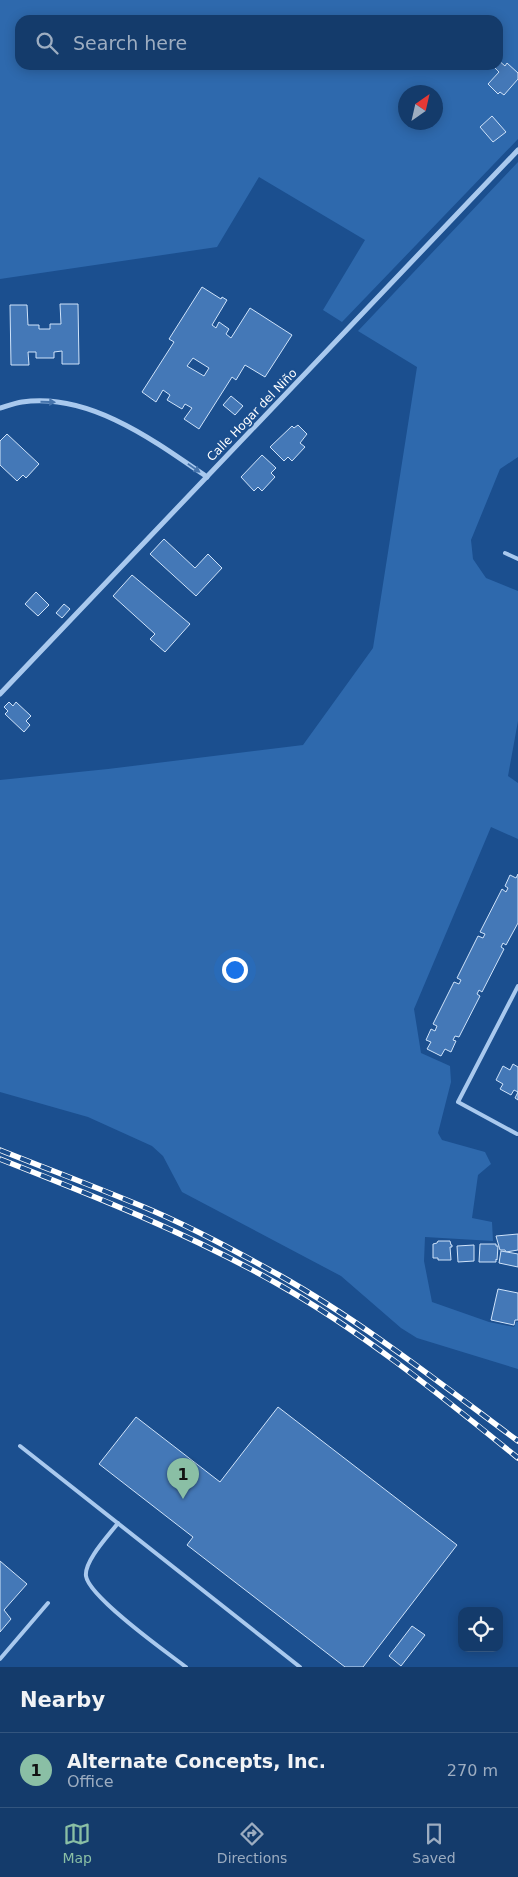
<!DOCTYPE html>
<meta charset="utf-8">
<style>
:root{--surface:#143b6b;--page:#214673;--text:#f1f3f6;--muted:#9dadc1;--line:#33557e;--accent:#8abfa5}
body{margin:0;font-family:"DejaVu Sans",sans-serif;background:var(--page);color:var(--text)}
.controls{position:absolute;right:15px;bottom:15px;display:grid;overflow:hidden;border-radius:10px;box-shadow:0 2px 12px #0003}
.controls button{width:45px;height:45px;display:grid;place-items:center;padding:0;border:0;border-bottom:1px solid var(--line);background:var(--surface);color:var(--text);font:25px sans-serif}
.compass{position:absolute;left:398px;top:85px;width:45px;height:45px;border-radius:50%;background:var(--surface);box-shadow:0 2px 12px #0003;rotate:34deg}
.you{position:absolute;left:234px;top:969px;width:18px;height:18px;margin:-12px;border:4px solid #fff;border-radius:50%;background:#1a73e8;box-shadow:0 0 0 8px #1a73e833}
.badge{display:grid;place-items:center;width:32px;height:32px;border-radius:50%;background:var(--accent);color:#111;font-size:16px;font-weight:700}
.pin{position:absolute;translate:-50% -41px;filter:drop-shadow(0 1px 2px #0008)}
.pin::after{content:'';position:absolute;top:26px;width:18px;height:15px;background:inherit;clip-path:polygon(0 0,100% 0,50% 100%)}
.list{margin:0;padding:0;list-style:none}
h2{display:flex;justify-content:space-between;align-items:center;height:65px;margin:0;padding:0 20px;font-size:21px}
h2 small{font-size:16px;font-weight:400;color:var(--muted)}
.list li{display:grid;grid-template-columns:32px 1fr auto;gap:15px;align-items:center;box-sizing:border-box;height:75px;padding:0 20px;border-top:1px solid var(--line)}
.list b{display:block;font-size:19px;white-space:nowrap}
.list p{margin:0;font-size:16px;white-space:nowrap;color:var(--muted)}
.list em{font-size:16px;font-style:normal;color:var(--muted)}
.icon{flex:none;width:28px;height:28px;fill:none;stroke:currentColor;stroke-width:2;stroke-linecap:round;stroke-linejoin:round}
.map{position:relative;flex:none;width:518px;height:1667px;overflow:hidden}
.search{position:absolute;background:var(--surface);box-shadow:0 2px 12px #0003;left:15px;right:15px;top:15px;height:55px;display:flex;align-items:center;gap:12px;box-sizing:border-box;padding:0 18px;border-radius:15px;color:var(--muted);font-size:19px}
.sheet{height:140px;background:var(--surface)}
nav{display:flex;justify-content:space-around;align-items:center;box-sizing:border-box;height:70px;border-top:1px solid var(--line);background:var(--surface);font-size:14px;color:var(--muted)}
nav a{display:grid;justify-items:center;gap:2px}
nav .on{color:var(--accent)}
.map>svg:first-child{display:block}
.green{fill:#2e69ad;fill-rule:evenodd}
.building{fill:#4478b7;stroke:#cfe3fa;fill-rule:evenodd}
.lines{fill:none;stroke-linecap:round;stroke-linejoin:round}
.service{stroke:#a9c9ee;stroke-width:4}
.minor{stroke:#a9c9ee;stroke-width:5}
.rail-casing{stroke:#fff;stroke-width:5.5}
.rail{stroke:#1b4f8f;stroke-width:4;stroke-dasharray:11;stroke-linecap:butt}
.oneway{fill:#4674ac}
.labels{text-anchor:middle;stroke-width:4;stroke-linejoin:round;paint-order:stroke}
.street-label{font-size:12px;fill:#fff;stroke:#1b4f8f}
</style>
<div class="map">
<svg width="518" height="1667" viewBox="0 0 518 1667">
<rect width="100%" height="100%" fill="#1b4f8f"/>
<g class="green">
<path d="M0,0H518V73L507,64L505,66L498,61V20H20V65H478L483,70L488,65H494L493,66L499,72L488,84L498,94L500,92L504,95L518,79V139L342,322L323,310L365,240L259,177L217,247L0,279ZM406,92H436V122H406Z"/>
<path d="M518,162V457L500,469L471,540L473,559L486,578L518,591V721L508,776L518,783V839L491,827L414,1009L421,1053L450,1066L451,1082L438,1133L442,1140L485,1152L491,1164L478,1175L472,1218L492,1222L493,1241L425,1237L424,1261L432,1302L489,1322L514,1327L516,1322H518V1369L417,1338L401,1328L341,1276L182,1192L163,1156L152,1146L88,1117L0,1092V780L108,769L303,745L373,648L417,367L358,331Z"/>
</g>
<g class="building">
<path d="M498,60L505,66L507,63L518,73V79L504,95L500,92L498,94L488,84L499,72L493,66L498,65Z"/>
<path d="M492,116L506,132L493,142L480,127Z"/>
<path d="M202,287L221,299L222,297L227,300L212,325L216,328L219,322L229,329L226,334L231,338L250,308L292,335L265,377L245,365L236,380L232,377L199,429L184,419L192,408L185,404L182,409L167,400L170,395L163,390L156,402L142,392L174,342L169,339ZM193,358L209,368L204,376L187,366Z"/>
<path d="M60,304H78L79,364H62V351L54,352V358H36V352H28L29,365H11L10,305H27L28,325H39V329H50V324H61Z"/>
<path d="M231,396L243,406L235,415L223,405Z"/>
<path d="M298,425L307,434L300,443L305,447L292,461L288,457L284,461L270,447L292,426L294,428Z"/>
<path d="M7,434L39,464L26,478L23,475L17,481L0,465V441Z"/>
<path d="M262,455L276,468L271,473L275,477L262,491L258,487L254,491L241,477Z"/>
<path d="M164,539L195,568L208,554L222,568L196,596L150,554Z"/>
<path d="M132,575L190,624L165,652L150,639L155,634L113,596Z"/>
<path d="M36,592L49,605L38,616L25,604Z"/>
<path d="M64,604L70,609L62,618L56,613Z"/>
<path d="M9,702L13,706L16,702L31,716L26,721L30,725L24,732L5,714L8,711L4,707Z"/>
<path d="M518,874V923L506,945L503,943L501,947L504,949L482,992L479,990L477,994L480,996L459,1037L455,1036L453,1040L456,1041L451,1052L445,1049L441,1056L427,1049L431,1042L426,1040L431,1029L435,1031L437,1026L433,1024L454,982L459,984L461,980L457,978L478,936L483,938L485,934L480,932L502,889L506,892L508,888L505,886L510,875L516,878Z"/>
<path d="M513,1064L518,1067V1100L515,1098L518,1092L514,1090L511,1095L500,1089L503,1084L496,1080L503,1066L510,1070Z"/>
<path d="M518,1234V1250L506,1252L505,1250H500L496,1236Z"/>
<path d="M438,1241H450L451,1245H452V1247H450L451,1260H438V1258H433V1244L437,1243Z"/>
<path d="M480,1244H496V1246H498L497,1260L496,1259V1262H479Z"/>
<path d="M474,1245V1261L458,1262L457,1246Z"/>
<path d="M501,1251L518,1254V1267L499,1263Z"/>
<path d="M498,1289L518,1293V1320H515L514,1325L491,1320Z"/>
<path d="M278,1407L457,1545L363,1667H345L187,1545L193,1537L99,1464L136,1417L220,1482Z"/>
<path d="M0,1561L27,1584L4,1610L11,1619L0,1632Z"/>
<path d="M412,1626L425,1635L401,1666L389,1656Z"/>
</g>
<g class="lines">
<g class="service">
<path d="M505,553L518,559"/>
<path d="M517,1134L458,1102L518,986"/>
<path d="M20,1446L300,1667"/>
<path d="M118,1523C109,1535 84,1561 86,1576C89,1597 166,1652 186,1667"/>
<path d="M0,1659L48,1603"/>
</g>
<g class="minor">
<path d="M0,408C7,406 15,403 22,402C89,392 155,441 207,477"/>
<path d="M0,694L518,150"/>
</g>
<g class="rail-casing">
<g id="rail">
<path d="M0,1150C50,1170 101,1189 151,1210C195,1229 237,1252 279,1275C364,1323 441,1384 518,1441"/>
<path d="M0,1159C94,1196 188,1233 276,1283C363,1332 440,1395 518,1458"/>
</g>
</g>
<use href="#rail" class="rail"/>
</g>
<defs><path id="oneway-solid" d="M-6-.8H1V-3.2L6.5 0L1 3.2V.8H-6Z" transform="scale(1.25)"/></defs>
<g class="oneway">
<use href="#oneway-solid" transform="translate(48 402) rotate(1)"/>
<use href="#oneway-solid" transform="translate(194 468) rotate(35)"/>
</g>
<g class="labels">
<g class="street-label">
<text transform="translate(252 415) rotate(-46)" y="4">Calle Hogar del Niño</text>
</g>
</g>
</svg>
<div class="controls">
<button><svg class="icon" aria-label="locate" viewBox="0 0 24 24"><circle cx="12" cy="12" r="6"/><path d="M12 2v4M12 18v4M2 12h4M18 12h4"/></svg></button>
</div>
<svg class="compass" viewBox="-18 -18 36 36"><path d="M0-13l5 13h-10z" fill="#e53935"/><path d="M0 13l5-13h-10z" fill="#9dadc1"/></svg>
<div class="you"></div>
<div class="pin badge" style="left:183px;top:1499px">1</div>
<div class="search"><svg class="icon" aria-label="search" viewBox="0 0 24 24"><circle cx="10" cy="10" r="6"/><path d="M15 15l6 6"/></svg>Search here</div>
</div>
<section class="sheet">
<h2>Nearby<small></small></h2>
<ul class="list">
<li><span class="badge">1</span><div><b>Alternate Concepts, Inc.</b><p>Office</p></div><em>270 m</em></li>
</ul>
</section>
<nav>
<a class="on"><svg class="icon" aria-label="map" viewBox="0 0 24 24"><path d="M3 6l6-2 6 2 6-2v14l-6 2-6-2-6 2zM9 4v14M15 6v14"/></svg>Map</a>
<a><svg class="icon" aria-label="directions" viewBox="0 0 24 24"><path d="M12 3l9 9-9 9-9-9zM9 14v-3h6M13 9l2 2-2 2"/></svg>Directions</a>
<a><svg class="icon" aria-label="saved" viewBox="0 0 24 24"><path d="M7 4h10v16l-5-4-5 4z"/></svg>Saved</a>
</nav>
